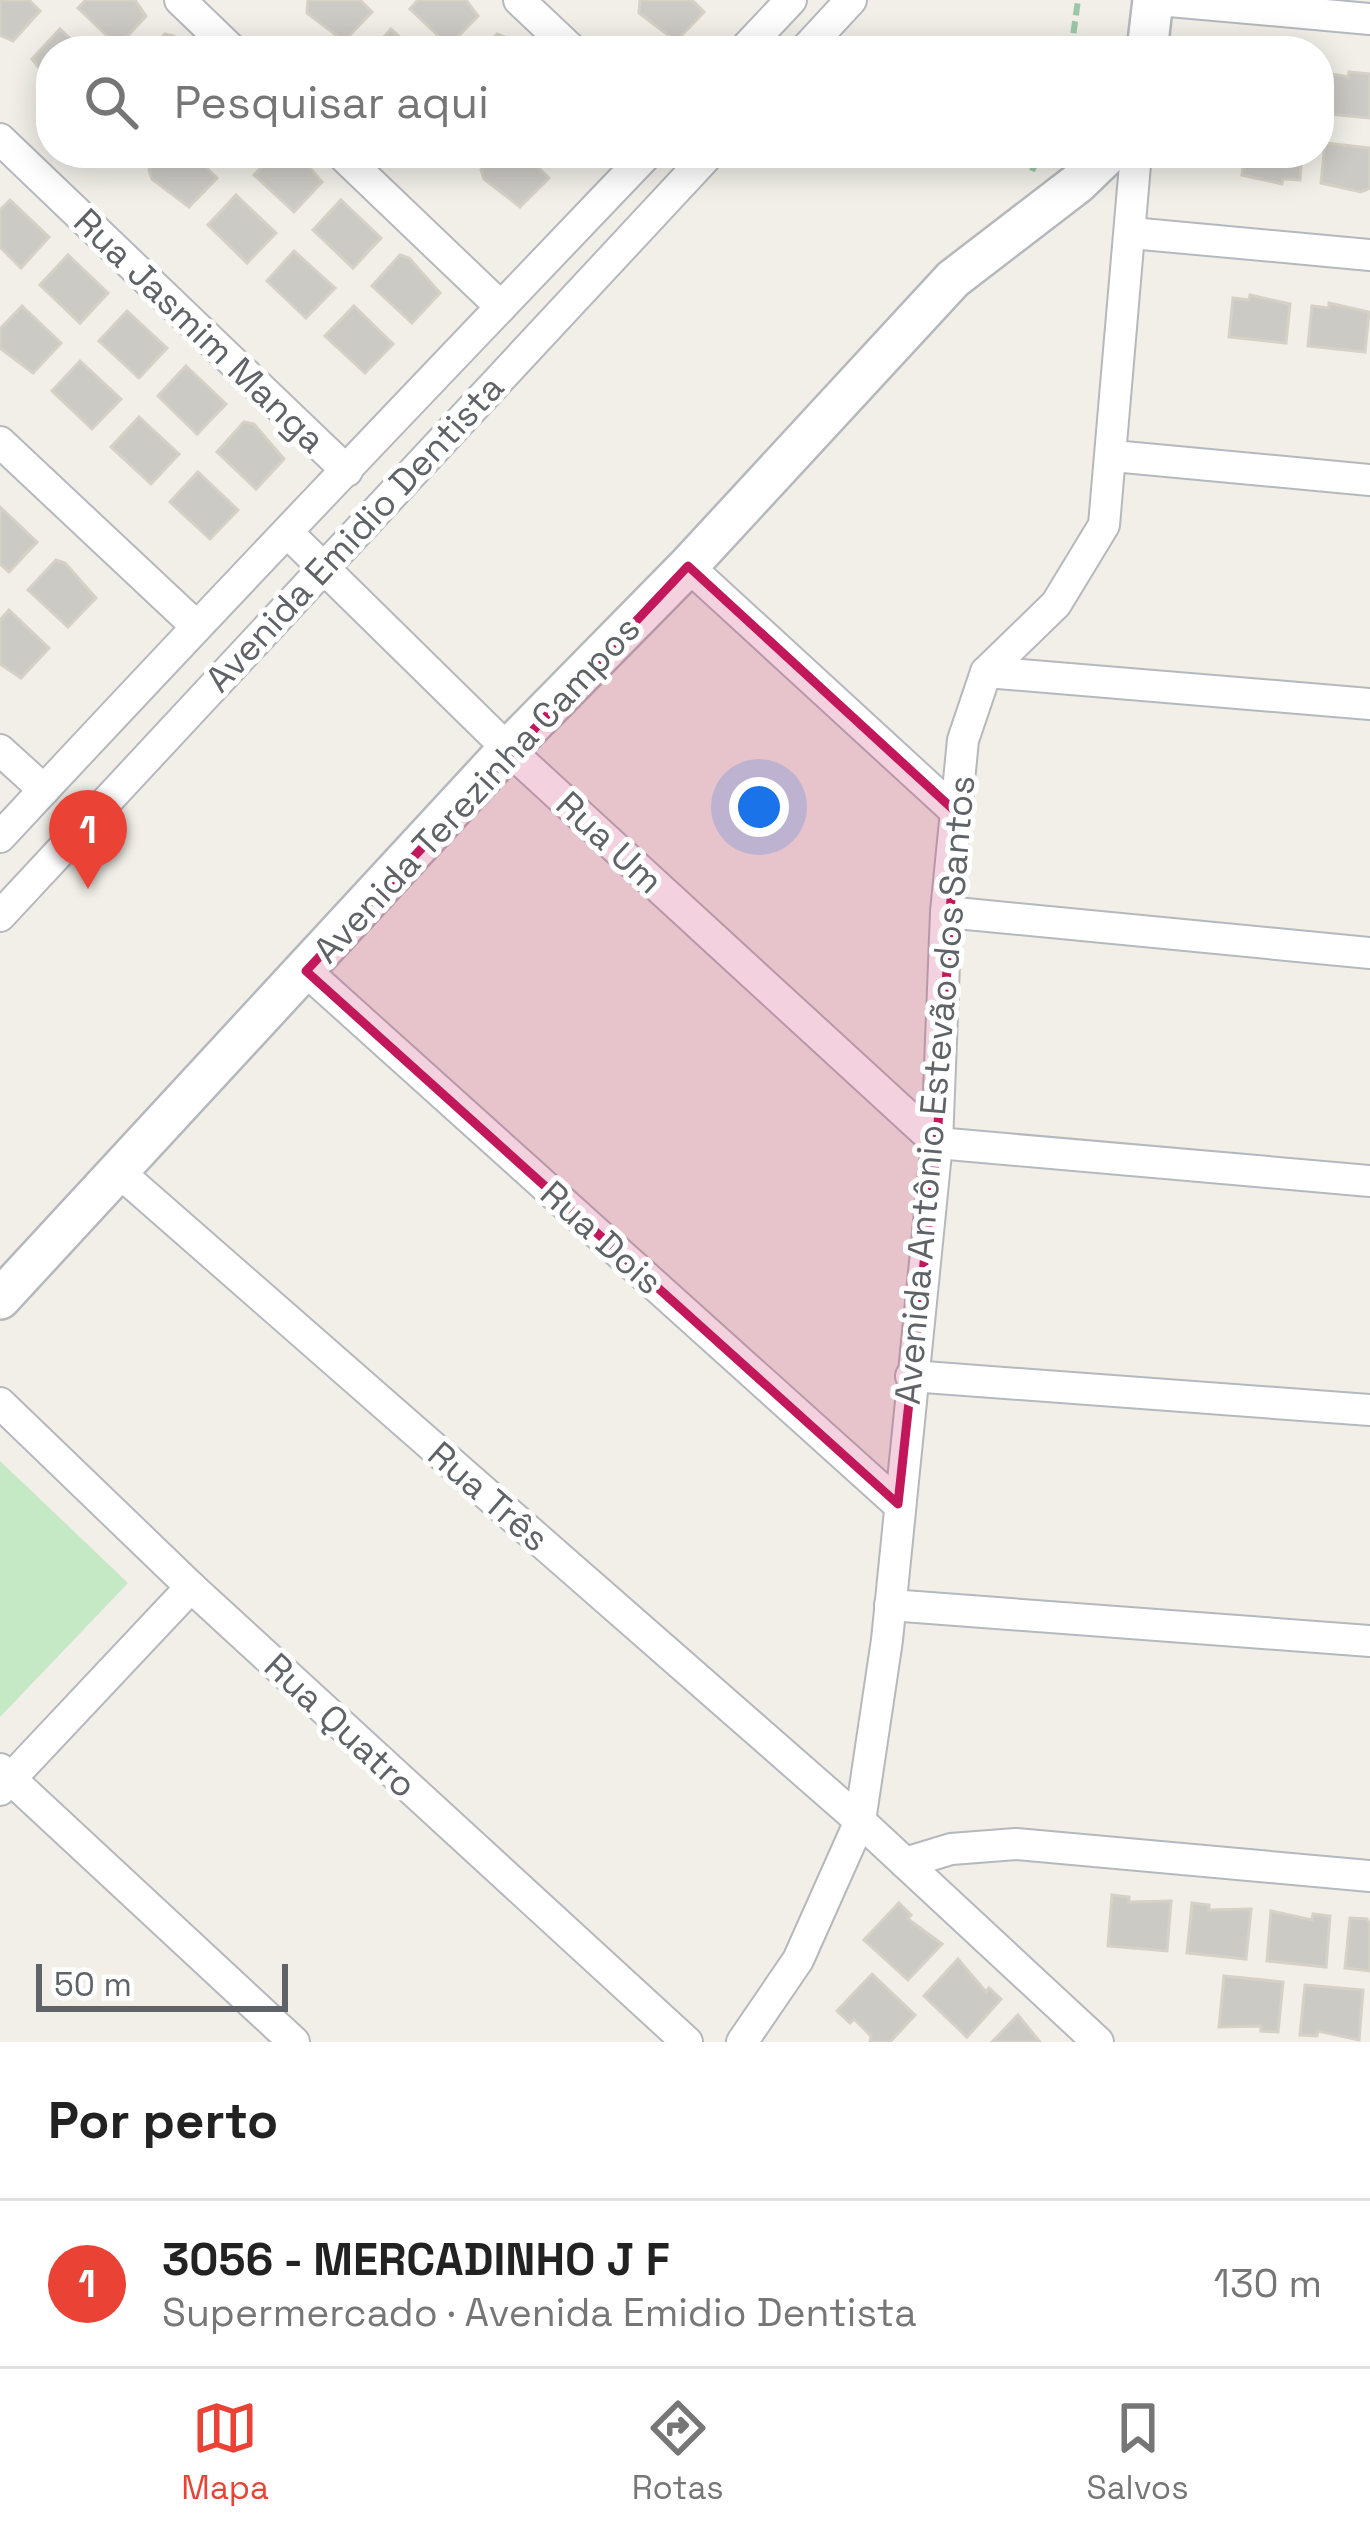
<!DOCTYPE html>
<html lang="pt">
<meta charset="utf-8">
<style>
:root{--surface:#fff;--page:#f6f6f6;--text:#222;--muted:#767676;--line:#e0e0e0;--accent:#ea4335}
body{margin:0;font-family:"Space Grotesk",sans-serif;background:var(--page);color:var(--text)}
.scale{position:absolute;left:36px;bottom:30px;width:252px;box-sizing:border-box;padding-left:12px;border:6px solid #5f6368;border-top:0;font-size:33px;line-height:42px;white-space:nowrap;color:#5f6368;-webkit-text-stroke:9px #fff;paint-order:stroke}
.you{position:absolute;left:759px;top:807px;width:42px;height:42px;margin:-30px;border:9px solid #fff;border-radius:50%;background:#1a73e8;box-shadow:0 0 0 18px #1a73e833}
.badge{display:grid;place-items:center;width:78px;height:78px;border-radius:50%;background:var(--accent);color:#fff;font-size:39px;font-weight:700}
.pin{position:absolute;translate:-50% -99px;filter:drop-shadow(0 3px 6px #0008)}
.pin::after{content:'';position:absolute;top:63px;width:42px;height:36px;background:inherit;clip-path:polygon(0 0,100% 0,50% 100%)}
.list{margin:0;padding:0;list-style:none}
h2{display:flex;justify-content:space-between;align-items:center;height:156px;margin:0;padding:0 48px;font-size:51px}
h2 small{font-size:39px;font-weight:400;color:var(--muted)}
.list li{display:grid;grid-template-columns:78px 1fr auto;gap:36px;align-items:center;box-sizing:border-box;height:168px;padding:0 48px;border-top:3px solid var(--line)}
.list b{display:block;font-size:45px;white-space:nowrap}
.list p{margin:0;font-size:39px;white-space:nowrap;color:var(--muted)}
.list em{font-size:39px;font-style:normal;color:var(--muted)}
.icon{flex:none;width:66px;height:66px;fill:none;stroke:currentColor;stroke-width:2;stroke-linecap:round;stroke-linejoin:round}
.map{position:relative;flex:none;width:1370px;height:2042px;overflow:hidden}
.search{position:absolute;background:var(--surface);box-shadow:0 6px 30px #0003;left:36px;right:36px;top:36px;height:132px;display:flex;align-items:center;gap:30px;box-sizing:border-box;padding:0 42px;border-radius:48px;color:var(--muted);font-size:45px}
.sheet{height:324px;background:var(--surface)}
nav{display:flex;justify-content:space-around;align-items:center;box-sizing:border-box;height:168px;border-top:3px solid var(--line);background:var(--surface);font-size:33px;color:var(--muted)}
nav a{display:grid;justify-items:center;gap:6px}
nav .on{color:var(--accent)}
.map>svg:first-child{display:block}
.green{fill:#c5e8c5}
.building{fill:#cccac5;stroke:#d6d1c6;stroke-width:3}
.lines{fill:none;stroke-linecap:round;stroke-linejoin:round}
.minor-casing{stroke:#b5b8bc;stroke-width:34}
.tertiary-casing{stroke:#b5b8bc;stroke-width:44}
.path{stroke:#9cc7a9;stroke-width:6;stroke-dasharray:12 6;stroke-linecap:butt}
.minor{stroke:#fff;stroke-width:30}
.tertiary{stroke:#fff;stroke-width:39}
.marked{fill:#c2185b;fill-opacity:0.2;stroke:#c2185b;stroke-width:9;stroke-linejoin:round}
.labels{text-anchor:middle;stroke-width:10;stroke-linejoin:round;paint-order:stroke}
.street-label{font-size:36px;fill:#5f6368;stroke:#fff}
</style>
<div class="map">
<svg width="1370" height="2042" viewBox="0 0 1370 2042">
<rect width="100%" height="100%" fill="#f1efe8"/>
<path class="green" d="M0,1461L128,1583L0,1717Z"/>
<g class="building">
<path d="M0,0H29L40,11L13,41L0,35Z"/>
<path d="M86,0H135L146,16L118,46L78,8Z"/>
<path d="M308,0H360L372,12L344,41L307,13Z"/>
<path d="M418,0H466L478,16L449,46L410,9Z"/>
<path d="M640,0H692L704,12L676,41L639,13Z"/>
<path d="M60,29L83,51H51V83L32,59Z"/>
<path d="M391,29L415,51H371Z"/>
<path d="M165,34L174,36L189,51H149Z"/>
<path d="M497,34L505,37L521,51H481Z"/>
<path d="M1349,72L1370,74V118L1328,114L1332,74L1348,77Z"/>
<path d="M1325,143L1370,148V188L1361,192L1321,183Z"/>
<path d="M165,153H191L217,178L189,207L152,179L149,170Z"/>
<path d="M275,153H297L322,182L294,212L254,175Z"/>
<path d="M497,153H523L549,178L520,207L484,179L481,170Z"/>
<path d="M1245,153H1302L1300,180L1283,179L1282,184L1242,175Z"/>
<path d="M236,195L276,233L247,263L208,225Z"/>
<path d="M10,200L49,237L21,268L0,247V210Z"/>
<path d="M341,200L381,238L353,268L313,230Z"/>
<path d="M294,251L335,288L306,318L267,281Z"/>
<path d="M68,255L108,293L80,323L40,285Z"/>
<path d="M400,255L409,258L440,293L412,323L372,286Z"/>
<path d="M1250,295L1290,304L1286,343L1229,337L1233,298L1249,300Z"/>
<path d="M1329,303L1369,312L1365,352L1308,346L1312,306L1329,308Z"/>
<path d="M22,306L61,343L33,373L0,348V329Z"/>
<path d="M354,306L393,344L365,373L325,336Z"/>
<path d="M127,311L167,348L139,378L99,341Z"/>
<path d="M80,361L121,399L92,429L52,391Z"/>
<path d="M186,366L226,404L197,434L158,396Z"/>
<path d="M139,417L179,454L151,484L111,447Z"/>
<path d="M244,422L254,424L284,459L256,489L217,452Z"/>
<path d="M198,472L238,510L210,539L170,502Z"/>
<path d="M0,507L37,542L9,572L0,564Z"/>
<path d="M56,560L65,563L96,598L68,627L28,590Z"/>
<path d="M9,610L49,648L21,678L0,664V620Z"/>
<path d="M1112,1895L1129,1897V1902L1171,1901L1167,1951L1108,1946Z"/>
<path d="M899,1903L911,1915L908,1919L942,1944L908,1980L864,1940Z"/>
<path d="M1192,1903L1209,1905V1910L1251,1909L1246,1959L1187,1953Z"/>
<path d="M1271,1911L1312,1920L1313,1914L1330,1916L1326,1967L1267,1961Z"/>
<path d="M1350,1918L1367,1919L1370,1925V1971L1345,1968Z"/>
<path d="M958,1959L986,1992L989,1988L1001,1999L967,2037L924,1996Z"/>
<path d="M872,1974L915,2015L890,2042H870L871,2036L854,2019L850,2023L837,2011Z"/>
<path d="M1224,1976L1283,1982L1278,2032L1261,2031V2026L1219,2027Z"/>
<path d="M1305,1985L1363,1990L1359,2040L1318,2031L1317,2036L1300,2035Z"/>
<path d="M1018,2015L1040,2042H992Z"/>
</g>
<g class="lines">
<g class="minor-casing">
<g id="minor">
<path d="M180,0L233,51"/>
<path d="M519,0L573,51"/>
<path d="M1158,0L1370,19"/>
<path d="M743,51L791,0"/>
<path d="M804,51L851,0"/>
<path d="M0,139L347,471"/>
<path d="M340,153L501,307"/>
<path d="M1131,233L1370,255"/>
<path d="M0,442L195,625"/>
<path d="M1113,456L1370,480"/>
<path d="M289,534L508,749L937,1143L1370,1181"/>
<path d="M688,566L956,812"/>
<path d="M986,672L1370,704"/>
<path d="M0,750L44,790"/>
<path d="M0,837C214,607 431,380 648,153"/>
<path d="M946,912L1370,953"/>
<path d="M0,916L710,153"/>
<path d="M306,971L898,1504"/>
<path d="M119,1172L860,1821L1098,2042"/>
<path d="M911,1376L1370,1410"/>
<path d="M0,1403L191,1587L687,2042"/>
<path d="M890,1605L1370,1641"/>
<path d="M0,1769L294,2042"/>
<path d="M0,1790L191,1587"/>
<path d="M905,1863L951,1849L1016,1844L1370,1876"/>
<path d="M742,2042L798,1960L860,1821L887,1640L937,1143L946,912L963,740L986,672L1056,604L1104,525L1136,153"/>
</g>
</g>
<g class="tertiary-casing">
<g id="tertiary">
<path d="M1147,51L1153,0"/>
<path d="M0,1299L508,749L688,566L953,279L1078,183L1109,153"/>
</g>
</g>
<g class="path">
<path d="M1071,51L1078,0"/>
<path d="M1032,171L1041,153"/>
</g>
<use href="#minor" class="minor"/>
<use href="#tertiary" class="tertiary"/>
</g>
<path class="marked" d="M688,566L956,812L937,1143L898,1504L306,971Z"/>
<g class="labels">
<g class="street-label">
<text transform="translate(200 330) rotate(44)" y="13">Rua Jasmim Manga</text>
<text transform="translate(354 533) rotate(-47)" y="13">Avenida Emidio Dentista</text>
<text transform="translate(476 789) rotate(-47)" y="13">Avenida Terezinha Campos</text>
<text transform="translate(610 842) rotate(43)" y="13">Rua Um</text>
<text transform="translate(934 1090) rotate(-85)" y="13">Avenida Antônio Estevão dos Santos</text>
<text transform="translate(602 1237) rotate(42)" y="13">Rua Dois</text>
<text transform="translate(489 1496) rotate(41)" y="13">Rua Três</text>
<text transform="translate(341 1725) rotate(43)" y="13">Rua Quatro</text>
</g>
</g>
</svg>
<div class="scale">50 m</div>
<div class="you"></div>
<div class="pin badge" style="left:88px;top:889px">1</div>
<div class="search"><svg class="icon" aria-label="search" viewBox="0 0 24 24"><circle cx="10" cy="10" r="6"/><path d="M15 15l6 6"/></svg>Pesquisar aqui</div>
</div>
<section class="sheet">
<h2>Por perto<small></small></h2>
<ul class="list">
<li><span class="badge">1</span><div><b>3056 - MERCADINHO J F</b><p>Supermercado · Avenida Emidio Dentista</p></div><em>130 m</em></li>
</ul>
</section>
<nav>
<a class="on"><svg class="icon" aria-label="map" viewBox="0 0 24 24"><path d="M3 6l6-2 6 2 6-2v14l-6 2-6-2-6 2zM9 4v14M15 6v14"/></svg>Mapa</a>
<a><svg class="icon" aria-label="directions" viewBox="0 0 24 24"><path d="M12 3l9 9-9 9-9-9zM9 14v-3h6M13 9l2 2-2 2"/></svg>Rotas</a>
<a><svg class="icon" aria-label="saved" viewBox="0 0 24 24"><path d="M7 4h10v16l-5-4-5 4z"/></svg>Salvos</a>
</nav>
